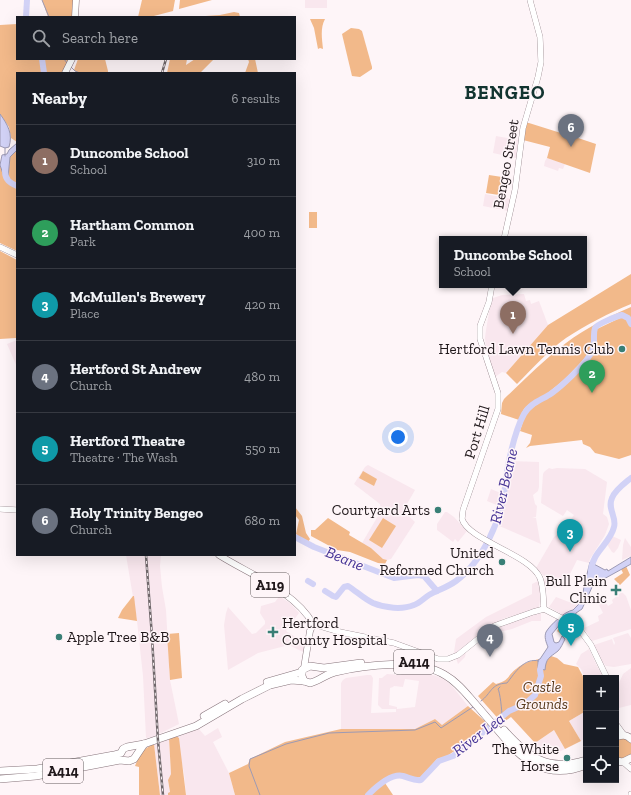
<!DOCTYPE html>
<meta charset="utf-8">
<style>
:root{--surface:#171b24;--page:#20242c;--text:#f1f3f6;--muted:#9ea1a6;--line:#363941;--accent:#1a73e8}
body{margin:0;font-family:"Zilla Slab",serif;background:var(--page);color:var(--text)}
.controls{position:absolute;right:12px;bottom:12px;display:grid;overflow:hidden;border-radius:0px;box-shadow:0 4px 16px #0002}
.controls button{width:36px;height:36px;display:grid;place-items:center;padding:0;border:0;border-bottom:1px solid var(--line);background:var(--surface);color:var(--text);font:20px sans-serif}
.you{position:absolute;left:398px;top:437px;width:14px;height:14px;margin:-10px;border:3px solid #fff;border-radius:50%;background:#1a73e8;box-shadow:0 0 0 6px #1a73e833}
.badge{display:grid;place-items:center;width:26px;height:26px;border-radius:50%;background:var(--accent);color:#fff;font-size:13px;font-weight:700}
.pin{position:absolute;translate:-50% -33px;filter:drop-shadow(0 1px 2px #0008)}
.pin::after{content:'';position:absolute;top:21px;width:14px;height:12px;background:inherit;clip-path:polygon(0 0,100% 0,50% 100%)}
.popup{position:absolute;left:439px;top:236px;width:148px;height:52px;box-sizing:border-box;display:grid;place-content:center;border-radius:0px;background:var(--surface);filter:drop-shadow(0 1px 3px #0005);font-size:13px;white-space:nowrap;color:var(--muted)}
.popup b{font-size:15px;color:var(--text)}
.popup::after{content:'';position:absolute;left:50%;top:100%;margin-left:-8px;border:8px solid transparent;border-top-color:var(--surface)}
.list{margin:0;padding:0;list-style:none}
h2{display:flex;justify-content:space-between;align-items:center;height:52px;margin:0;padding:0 16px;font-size:17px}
h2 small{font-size:13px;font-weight:400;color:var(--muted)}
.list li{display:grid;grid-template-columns:26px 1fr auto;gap:12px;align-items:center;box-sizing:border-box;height:72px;padding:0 16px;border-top:1px solid var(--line)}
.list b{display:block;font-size:15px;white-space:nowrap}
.list p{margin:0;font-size:13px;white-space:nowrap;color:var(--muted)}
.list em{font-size:13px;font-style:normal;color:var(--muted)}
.icon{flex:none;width:22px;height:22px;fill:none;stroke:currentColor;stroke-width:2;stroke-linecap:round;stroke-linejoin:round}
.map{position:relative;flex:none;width:631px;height:795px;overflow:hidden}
.search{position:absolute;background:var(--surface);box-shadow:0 4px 16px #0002;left:16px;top:16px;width:280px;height:44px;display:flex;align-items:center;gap:10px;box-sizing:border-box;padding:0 14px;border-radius:0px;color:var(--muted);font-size:15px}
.panel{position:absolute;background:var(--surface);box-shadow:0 4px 16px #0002;left:16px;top:72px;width:280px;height:484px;border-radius:0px}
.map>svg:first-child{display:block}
.built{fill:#f9e7ee;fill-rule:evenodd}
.green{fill:#f2b98a}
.water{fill:#d2d2f6;stroke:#9d9ab4}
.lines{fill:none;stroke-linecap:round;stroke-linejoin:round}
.stream{stroke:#9d9ab4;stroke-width:1}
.river{stroke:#d2d2f6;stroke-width:6}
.secondary-casing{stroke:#87747b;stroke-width:6}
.primary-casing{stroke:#87747b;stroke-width:7}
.highway-casing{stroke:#87747b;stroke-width:8}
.secondary{stroke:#fff;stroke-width:5.5}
.primary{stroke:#fff;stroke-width:6}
.highway{stroke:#fff;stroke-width:7}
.rail-casing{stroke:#6f676a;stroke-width:2.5}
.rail{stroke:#fef5f8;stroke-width:1;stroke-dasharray:3;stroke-linecap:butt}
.poi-dot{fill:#397f76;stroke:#fef5f8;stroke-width:1.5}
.labels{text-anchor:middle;stroke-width:3;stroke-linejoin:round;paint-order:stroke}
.shield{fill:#fef5f8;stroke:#635a5d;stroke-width:1}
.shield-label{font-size:14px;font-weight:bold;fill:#20181b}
.street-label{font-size:15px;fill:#20181b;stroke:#fef5f8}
.poi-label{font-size:15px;fill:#20181b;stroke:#fef5f8;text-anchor:end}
.park-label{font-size:15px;font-style:italic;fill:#58391c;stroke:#fef5f8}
.water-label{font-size:16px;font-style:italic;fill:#463496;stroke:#fef5f8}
.district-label{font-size:19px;font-weight:bold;letter-spacing:1px;fill:#123430;stroke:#fef5f8}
</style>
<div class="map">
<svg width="631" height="795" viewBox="0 0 631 795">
<rect width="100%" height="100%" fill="#fef5f8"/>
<g class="built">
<rect x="305" y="0" width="22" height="8"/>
<path d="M496,136L518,140L516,158L493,153Z"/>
<path d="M547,158L565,164L563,169L559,168L558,171L544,166L545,161Z"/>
<path d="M485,194L511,199L508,211L483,206Z"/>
<path d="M524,294L526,301L530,300L531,304L539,301L548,325L506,373L502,372L495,377L487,356L485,338L486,330L491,301L493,298L502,295Z"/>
<path d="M17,340V367L7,344Z"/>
<path d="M511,461L539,462V487L538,491L533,495L535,504L537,506L536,517L532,518H536L540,541L541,544L497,525L506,494Z"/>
<path d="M368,465L415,490L403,511L415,522L391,559L387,560L383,559L371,548L362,543L381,511L380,504L354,484L365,467Z"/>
<path d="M549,468L552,469L557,468L585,469L607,482L603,514L607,517L609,524L605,535L590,559L589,563L577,560L570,574L567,575L564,582L561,584L557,583L555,588L543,582L546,578L536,568L554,537L558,534L562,527L564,528L568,522H569L574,515L567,510L563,516L541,503L543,474L544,472Z"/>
<path d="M491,489L503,494L499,506L487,501Z"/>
<path d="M445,512H447L454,517L467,531L458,542L455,539L453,542L437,530V524Z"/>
<path d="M610,535L621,540L618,548L614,553L612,552L606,543Z"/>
<path d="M625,538L631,547V556L622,560L623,545Z"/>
<path d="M126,555H161L160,566L162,587L166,610L170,680L179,724L153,737L146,738L143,676L137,621Z"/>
<path d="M540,580L541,592L539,608L502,619L503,624L535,614H541V621H532L512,629L486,635L466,652L465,657L458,664L454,652L456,639L486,617L532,594V584Z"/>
<path d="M622,592L626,596L631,610V629L592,641L584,628L599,621L598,616L603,613L599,605L605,601L608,606L613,603L612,600Z"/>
<path d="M278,595L291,604L299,613L286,631L305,643L303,652L289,645L258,653L228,670L224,625L226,613L228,607L252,634L256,633L265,624V621L260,613L261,606L275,602L278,598Z"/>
<path d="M556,597L569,602L580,603L573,610H569L563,615L549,607Z"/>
<path d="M628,633L631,638V664L614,667L606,666L599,658L594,645L612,639L614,645L615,643L613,638Z"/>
<path d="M589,649L599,670H600L604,678H586V680L581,669L576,664L581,654Z"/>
<path d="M631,668V705L619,708V683L623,674Z"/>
<path d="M404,670L423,672L436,676L445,680L452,686L468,706L442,725L435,719L415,729H341V683L343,680L346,678L367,675H371L373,678L371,713L396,712V709H382L378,705L379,678H382L387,674L401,675ZM405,679L419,681L415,707L397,709V707L389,705L390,688L393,687L394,686L403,687Z"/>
<path d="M586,711V737L581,741L569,721Z"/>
<path d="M198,728L205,736L218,728L222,737L213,742L229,773L235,795H186L184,773L176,736Z"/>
<path d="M554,730L565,749L557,753L547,755L539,748L535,743Z"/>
<path d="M169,738L171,774L168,780L170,793H168V795H160L154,744Z"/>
</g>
<g class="green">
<path d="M42,0H74L73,17H48Z"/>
<path d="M142,0H175L173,11L150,17H138Z"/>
<path d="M180,0H212L179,9Z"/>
<path d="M234,12L239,13L240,17H191L220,15Z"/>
<path d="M310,19H325C320,28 322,39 323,49L320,48L318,49L314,28Z"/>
<path d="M17,24V59H41L42,73H17V142L11,138L9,127L0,114V25Z"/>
<path d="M351,28L359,29L362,31L372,67V69L360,77L352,76L342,34Z"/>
<path d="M44,59H71L64,73H45Z"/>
<path d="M78,59H105L108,71V73H77L74,70Z"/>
<path d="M170,59H187L186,65L195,59H214L200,73H167Z"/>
<path d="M248,59H255L258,73H245L249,62Z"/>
<path d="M527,123H529L564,134L569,137H575L596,144L590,173L547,158L550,147L523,140Z"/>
<path d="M17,150V184L8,178L10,157Z"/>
<path d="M0,165C8,176 0,181 17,187V251L0,243Z"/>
<path d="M489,175L502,177L499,195L486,193Z"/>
<rect x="309" y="212" width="8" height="16"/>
<path d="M0,251L17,260L16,338L0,339Z"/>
<path d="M631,274V304C611,312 584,326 566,338C548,351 532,369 517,384L506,373L548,325Z"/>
<path d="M631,307V320L628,316L622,313L595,326L592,331V346L585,358L564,380L544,396L528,405L524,409L519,420L501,414L502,403L504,399C524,380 544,360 566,343C586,328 608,317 631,307Z"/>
<path d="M620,318H626L631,327V455L619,459L595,453L590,447L583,444L582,440L530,446L526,448L530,443L532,435L520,431L525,415L532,408L564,386L592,356L597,347L596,332L597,329Z"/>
<path d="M363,471L377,479L374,486L359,478Z"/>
<path d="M295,507L302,516L306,533L310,539L308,542L299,537L296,534L299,520L295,515Z"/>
<path d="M328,518L350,532L349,535L371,548L383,559L387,560L385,564L378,563L350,552L337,550L311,536V530H315Z"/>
<path d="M383,518L396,526L382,548L369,540Z"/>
<path d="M626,566L630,575L620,585L614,579L623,573L621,569Z"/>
<path d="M133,596H134L137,621L118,618L122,610Z"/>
<path d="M562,624L571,628L565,637L557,631Z"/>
<path d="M179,633L182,678L170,680L167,634Z"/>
<path d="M551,656L557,658L564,664L578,667L586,682V711L569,721L581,741L565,749L554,730L535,743L511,717L502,723L478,696L493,682L496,684C510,680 506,677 516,669C523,662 542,658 551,656Z"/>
<path d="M468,706L489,725L465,743L459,748L447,756L437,759L421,777L414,778L398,773L387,777L385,783L393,795H235L229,773L248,764L250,759L285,742L341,729H415L435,719L442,725Z"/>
<path d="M176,736L179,738L186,795H168V793L170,792L168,780L171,774L169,738Z"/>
<path d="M625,738L631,743V754L626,759L616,757V742L618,739Z"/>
<path d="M154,744L160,795H139V767L135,766C139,756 143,748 154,744Z"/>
</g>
<g class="water">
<path d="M0,114C8,125 13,134 9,147L5,148L0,146Z"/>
<path d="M17,143V150L10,157L8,178L5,180L0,165L2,155L7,154L9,150Z"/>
<path d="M631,557V564L593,585L582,609L576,613L574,619L568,616L561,623L552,634L554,642L556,643L559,642L562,636L565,639C563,643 561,648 558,651C549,658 546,658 545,670L538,668V660L540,659L548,647C546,642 544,637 546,632C550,625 565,611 573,610L582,601L584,586L590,562L605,570L607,569L608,571Z"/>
</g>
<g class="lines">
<g class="stream">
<path d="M42,0L49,17"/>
<path d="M64,59L67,63"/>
<path d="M71,67L75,71L80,73"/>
<path d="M5,148V156"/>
<path d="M500,687L498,689C500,692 502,711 502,716"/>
<path d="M481,701C492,693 490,684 507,683C515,673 524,657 539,661"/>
<path d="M260,795L249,766L250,759L286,744L329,733L415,730L435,722L441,728L473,707"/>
</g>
<g class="river">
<path d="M26,17L27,0"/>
<path d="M42,59L44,73"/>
<path d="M5,171C5,180 10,183 17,186"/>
<path d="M295,537L314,547L394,578L418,575L424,576L437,591"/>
<path d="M591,571C592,552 610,544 614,527C617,517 607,509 612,498C615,490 625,483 631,478"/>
<path d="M308,581L313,584"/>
<path d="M325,591L333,596L336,597L344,587L348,586C356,591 364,599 373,603C385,608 402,610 414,605C420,603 424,598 429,595C438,590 448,587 456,581C483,561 501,520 505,487C507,467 514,432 524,414C530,403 542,400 552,393C563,385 583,366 590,355C597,345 592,336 595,328C597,324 617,316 622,315L628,318L631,324"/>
<path d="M368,795C376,787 391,773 403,776C410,778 414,781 421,780L439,761L453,756L460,751L509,711L525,704L535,695L541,676L540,670L542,662"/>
</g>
<g class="secondary-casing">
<g id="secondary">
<path d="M504,239L515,190L523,128L538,77L541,62L540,37L530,0"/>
<path d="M0,247L17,255"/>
<path d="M492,285L489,302L480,326V339L498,393V409L463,510L462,519C469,541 530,554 540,578C544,588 543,600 544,609"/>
<path d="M0,509L17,510"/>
<path d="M544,609L569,622L580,630L591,645L607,678"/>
<path d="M313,624L340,632L394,643L438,659H448L458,655L494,626L533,612L544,609"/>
<path d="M616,699V715"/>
<path d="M616,724L624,735"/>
<path d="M623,762L631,769"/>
<path d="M631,795V794"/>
</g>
</g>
<g class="primary-casing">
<g id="primary">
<path d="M75,17L76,0"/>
<path d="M65,73L72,59"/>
<path d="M219,555C249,574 296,592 313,624L310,631L304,668"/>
</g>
</g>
<g class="highway-casing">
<g id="highway">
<path d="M304,681L302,676V670L310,666L324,668L361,663"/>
<path d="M267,682L302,672"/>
<path d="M204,716L225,704"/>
<path d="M504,730C529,758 548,772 586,760"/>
<path d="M616,737C622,735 626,734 631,739"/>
<path d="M616,761L623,762L631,758"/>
<path d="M0,771L37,769L114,755L121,753L123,749L127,747L144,744L196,726L242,699L270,685L291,680L304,681L310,683C319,681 326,674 335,672C365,665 418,658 445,675C459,683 468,696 478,707C490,721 502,735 514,749C535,769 557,777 586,765"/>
<path d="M0,779L36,776L120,760L129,761L134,759L144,744"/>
</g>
</g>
<use href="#secondary" class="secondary"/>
<use href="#primary" class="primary"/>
<use href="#highway" class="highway"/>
<g class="rail-casing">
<g id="rail">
<path d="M162,73L166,59"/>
<path d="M146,555L152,637L158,741L163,795"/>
</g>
</g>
<use href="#rail" class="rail"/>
</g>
<g class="poi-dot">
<circle cx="622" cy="349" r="4"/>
<circle cx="438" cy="510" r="4"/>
<circle cx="502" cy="562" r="4"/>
<path d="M614 584h4v4h4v4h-4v4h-4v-4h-4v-4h4z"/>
<path d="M271 626h4v4h4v4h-4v4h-4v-4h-4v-4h4z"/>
<circle cx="59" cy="637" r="4"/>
<circle cx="567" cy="758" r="4"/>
</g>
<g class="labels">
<g class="shield">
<rect x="251" y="573" width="38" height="24" rx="3"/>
<rect x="394" y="650" width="40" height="24" rx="3"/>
<rect x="43" y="759" width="40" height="24" rx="3"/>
</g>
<g class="shield-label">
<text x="270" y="590">A119</text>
<text x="414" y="667">A414</text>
<text x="63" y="776">A414</text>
</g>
<g class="street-label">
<text transform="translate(506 164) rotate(-80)" y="5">Bengeo Street</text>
<text transform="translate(477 432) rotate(-73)" y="5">Port Hill</text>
</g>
<g class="poi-label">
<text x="614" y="354">Hertford Lawn Tennis Club</text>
<text x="430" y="515">Courtyard Arts</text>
<text x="494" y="558">United<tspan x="494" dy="17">Reformed Church</tspan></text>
<text x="607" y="586">Bull Plain<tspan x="607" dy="17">Clinic</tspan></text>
<text x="282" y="628" text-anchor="start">Hertford<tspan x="282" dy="17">County Hospital</tspan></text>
<text x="67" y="642" text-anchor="start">Apple Tree B&amp;B</text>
<text x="559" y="754">The White<tspan x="559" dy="17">Horse</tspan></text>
</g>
<g class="park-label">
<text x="542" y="692">Castle<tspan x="542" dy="17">Grounds</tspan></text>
</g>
<g class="water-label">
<text transform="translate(503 486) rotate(-77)" y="6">River Beane</text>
<text transform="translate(345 558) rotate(22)" y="6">Beane</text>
<text transform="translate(478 734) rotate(-37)" y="6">River Lea</text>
</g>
<g class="district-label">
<text x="505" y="99">BENGEO</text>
</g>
</g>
</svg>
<div class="controls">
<button>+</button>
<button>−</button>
<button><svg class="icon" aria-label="locate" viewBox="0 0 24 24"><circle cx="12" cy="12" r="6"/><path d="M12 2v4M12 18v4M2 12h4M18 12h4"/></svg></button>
</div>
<div class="you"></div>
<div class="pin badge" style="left:513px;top:334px;background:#8d6e63">1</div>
<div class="popup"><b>Duncombe School</b>School</div>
<div class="pin badge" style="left:592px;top:393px;background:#2e9e5b">2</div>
<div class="pin badge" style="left:570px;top:552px;background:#0f9aa8">3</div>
<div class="pin badge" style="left:490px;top:657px;background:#6b7280">4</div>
<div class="pin badge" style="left:571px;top:646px;background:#0f9aa8">5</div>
<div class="pin badge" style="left:571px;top:147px;background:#6b7280">6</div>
<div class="search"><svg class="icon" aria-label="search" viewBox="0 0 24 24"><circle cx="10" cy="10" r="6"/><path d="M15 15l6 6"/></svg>Search here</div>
<section class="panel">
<h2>Nearby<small>6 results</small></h2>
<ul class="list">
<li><span class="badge" style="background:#8d6e63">1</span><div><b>Duncombe School</b><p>School</p></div><em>310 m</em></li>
<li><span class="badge" style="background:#2e9e5b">2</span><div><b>Hartham Common</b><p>Park</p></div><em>400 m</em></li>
<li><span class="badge" style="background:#0f9aa8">3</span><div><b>McMullen's Brewery</b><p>Place</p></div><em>420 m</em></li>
<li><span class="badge" style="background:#6b7280">4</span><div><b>Hertford St Andrew</b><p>Church</p></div><em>480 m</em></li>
<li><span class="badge" style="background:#0f9aa8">5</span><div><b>Hertford Theatre</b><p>Theatre · The Wash</p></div><em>550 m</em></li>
<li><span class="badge" style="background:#6b7280">6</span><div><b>Holy Trinity Bengeo</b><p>Church</p></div><em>680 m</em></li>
</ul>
</section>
</div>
